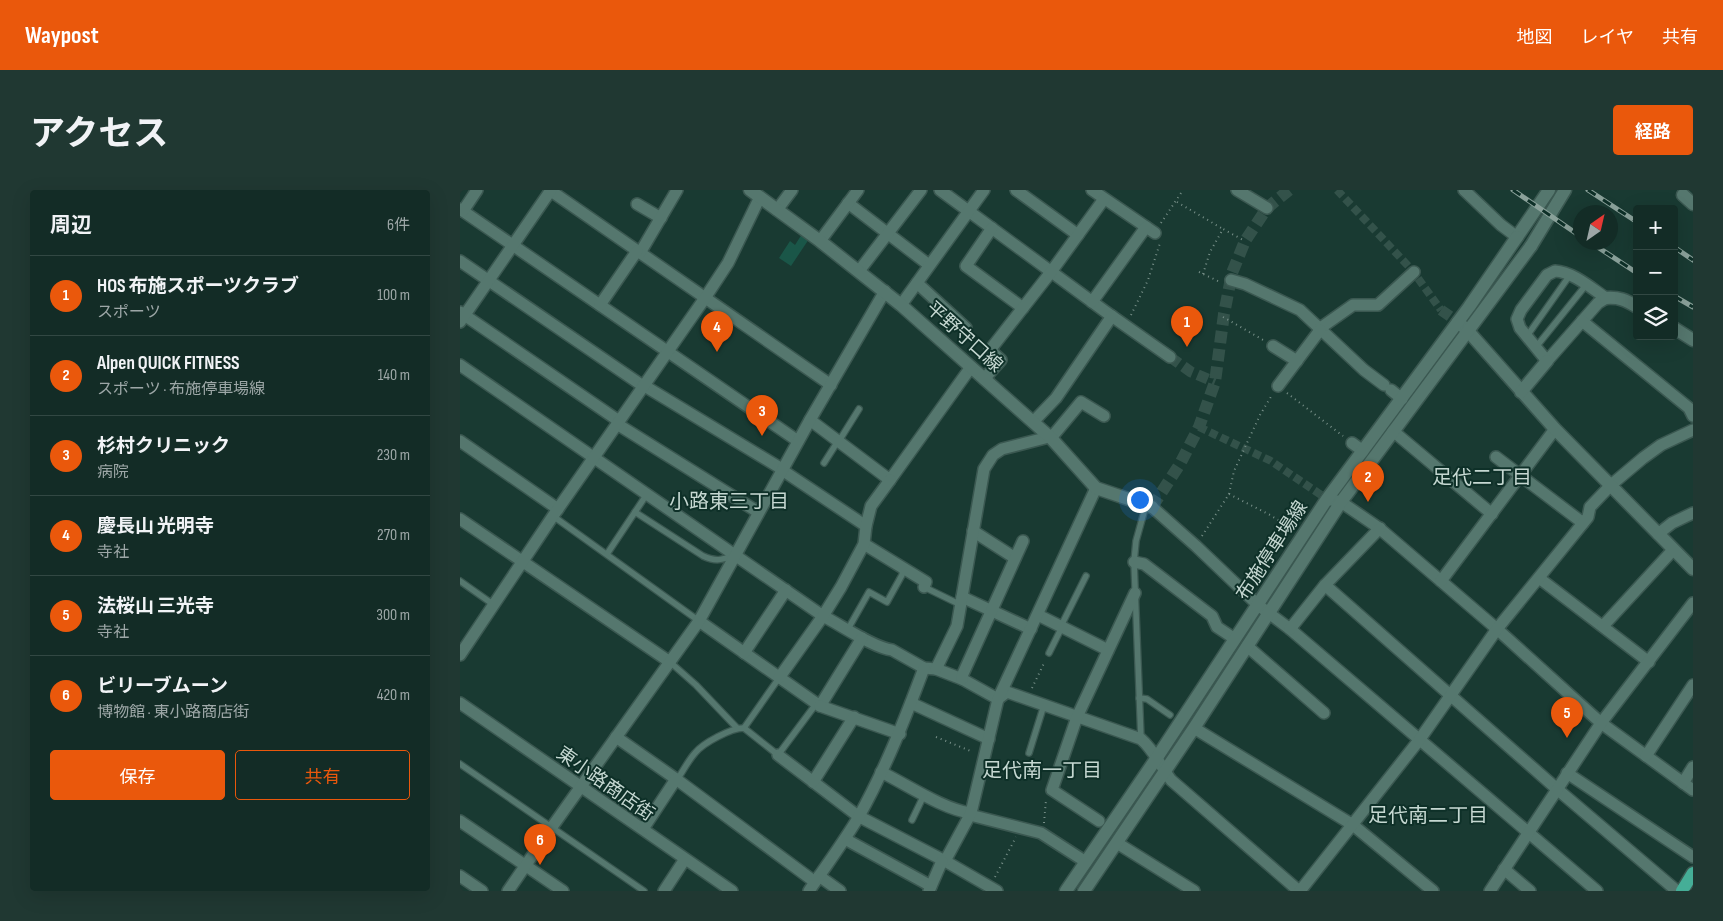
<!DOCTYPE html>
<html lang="ja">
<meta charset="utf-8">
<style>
:root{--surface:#132c26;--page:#203832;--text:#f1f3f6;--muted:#9da7a7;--line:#324843;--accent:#ea580c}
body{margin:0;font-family:"Sofia Sans Condensed","Noto Sans JP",sans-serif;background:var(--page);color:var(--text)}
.controls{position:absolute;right:15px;top:15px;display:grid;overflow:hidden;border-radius:5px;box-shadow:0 5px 20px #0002}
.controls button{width:45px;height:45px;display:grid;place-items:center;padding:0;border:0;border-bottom:1px solid var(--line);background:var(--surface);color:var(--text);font:25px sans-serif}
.compass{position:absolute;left:1113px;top:15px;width:45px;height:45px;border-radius:50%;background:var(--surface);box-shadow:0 5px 20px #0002;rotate:34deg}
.you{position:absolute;left:679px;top:309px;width:18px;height:18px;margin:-12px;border:4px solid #fff;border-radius:50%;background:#1a73e8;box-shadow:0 0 0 8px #1a73e833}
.badge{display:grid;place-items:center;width:32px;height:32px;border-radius:50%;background:var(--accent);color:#fff;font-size:16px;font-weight:700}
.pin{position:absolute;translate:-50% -41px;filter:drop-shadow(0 1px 2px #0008)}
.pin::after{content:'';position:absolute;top:26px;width:18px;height:15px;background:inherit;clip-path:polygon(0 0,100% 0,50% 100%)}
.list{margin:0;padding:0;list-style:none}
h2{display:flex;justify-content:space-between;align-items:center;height:65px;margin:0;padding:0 20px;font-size:21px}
h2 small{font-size:16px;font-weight:400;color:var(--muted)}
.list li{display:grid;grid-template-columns:32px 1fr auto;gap:15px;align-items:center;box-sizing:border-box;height:80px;padding:0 20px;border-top:1px solid var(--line)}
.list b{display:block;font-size:19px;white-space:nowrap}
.list p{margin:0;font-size:16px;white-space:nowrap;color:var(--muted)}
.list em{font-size:16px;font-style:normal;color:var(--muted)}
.actions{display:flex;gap:10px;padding:15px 20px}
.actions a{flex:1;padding:11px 0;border:1px solid var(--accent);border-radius:5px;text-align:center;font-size:18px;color:var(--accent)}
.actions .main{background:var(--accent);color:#fff}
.icon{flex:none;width:28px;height:28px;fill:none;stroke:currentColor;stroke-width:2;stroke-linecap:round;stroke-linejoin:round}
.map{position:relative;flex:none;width:1233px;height:701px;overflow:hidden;border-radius:5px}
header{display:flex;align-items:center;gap:30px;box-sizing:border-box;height:70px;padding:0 25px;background:var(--accent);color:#fff}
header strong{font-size:24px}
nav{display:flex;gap:28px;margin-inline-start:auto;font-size:18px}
.intro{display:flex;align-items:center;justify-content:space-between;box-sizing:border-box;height:120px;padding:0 30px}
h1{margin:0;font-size:35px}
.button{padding:12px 22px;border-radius:5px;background:var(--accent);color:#fff;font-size:18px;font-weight:700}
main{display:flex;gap:30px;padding:0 30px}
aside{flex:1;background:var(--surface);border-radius:5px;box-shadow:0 5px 20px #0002}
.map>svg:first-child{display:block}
.green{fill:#1a5648}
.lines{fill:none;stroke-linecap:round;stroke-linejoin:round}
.pedestrian-tunnel{stroke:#33524a;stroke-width:8;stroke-dasharray:8 4;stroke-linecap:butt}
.minor-tunnel{stroke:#33524a;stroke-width:11;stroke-dasharray:11 5.5;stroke-linecap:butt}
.secondary-tunnel{stroke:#33524a;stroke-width:12;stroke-dasharray:12 6;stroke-linecap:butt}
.service-casing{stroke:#3b5851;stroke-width:8}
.minor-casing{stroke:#3b5851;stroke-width:14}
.tertiary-casing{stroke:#3b5851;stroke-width:15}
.secondary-casing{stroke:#3b5851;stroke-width:15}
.primary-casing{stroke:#3b5851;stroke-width:15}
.path{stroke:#789089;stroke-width:2;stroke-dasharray:1 4;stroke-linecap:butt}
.service{stroke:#55776e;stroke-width:5.5}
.minor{stroke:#55776e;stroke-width:11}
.tertiary{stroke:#55776e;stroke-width:12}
.secondary{stroke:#55776e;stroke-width:12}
.primary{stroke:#45ae97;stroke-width:12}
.rail-casing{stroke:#8aa19a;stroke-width:5}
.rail{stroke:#0e3028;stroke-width:3;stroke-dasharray:9;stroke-linecap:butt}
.labels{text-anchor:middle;stroke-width:4;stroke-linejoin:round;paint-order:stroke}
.street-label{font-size:19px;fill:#c5d7d1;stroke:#0e3028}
.neighbourhood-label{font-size:20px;fill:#c5d7d1;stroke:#0e3028}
</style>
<header>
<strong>Waypost</strong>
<nav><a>地図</a><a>レイヤ</a><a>共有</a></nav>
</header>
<div class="intro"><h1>アクセス</h1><a class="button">経路</a></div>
<main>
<aside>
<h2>周辺<small>6件</small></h2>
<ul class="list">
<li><span class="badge">1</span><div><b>HOS 布施スポーツクラブ</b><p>スポーツ</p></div><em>100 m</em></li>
<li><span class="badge">2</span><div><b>Alpen QUICK FITNESS</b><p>スポーツ · 布施停車場線</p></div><em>140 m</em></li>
<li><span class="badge">3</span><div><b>杉村クリニック</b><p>病院</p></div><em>230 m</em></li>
<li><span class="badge">4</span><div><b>慶長山 光明寺</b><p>寺社</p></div><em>270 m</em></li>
<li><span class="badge">5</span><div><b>法桜山 三光寺</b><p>寺社</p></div><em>300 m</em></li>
<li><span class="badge">6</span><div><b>ビリーブムーン</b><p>博物館 · 東小路商店街</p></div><em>420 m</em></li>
</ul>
<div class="actions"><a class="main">保存</a><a>共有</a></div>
</aside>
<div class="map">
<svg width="1233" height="701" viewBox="0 0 1233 701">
<rect width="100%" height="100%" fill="#193a32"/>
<path class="green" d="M342,44L349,49L331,76L319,68L330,51L335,55Z"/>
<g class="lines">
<g class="pedestrian-tunnel">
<path d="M877,0L952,80L981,120"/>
<path d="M739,237L811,271L867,309"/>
</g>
<g class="minor-tunnel">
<path d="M981,120L998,132"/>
<path d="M710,167L731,182L755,192"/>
</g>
<path class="secondary-tunnel" d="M692,317L720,274L739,237L755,192L764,124L772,83L785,51L807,18L829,0"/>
<g class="service-casing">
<g id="service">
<path d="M1067,146L1110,85"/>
<path d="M1076,157L1126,95"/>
<path d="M379,251L399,219"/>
<path d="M364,273L378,251"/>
<path d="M175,322L243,366C256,372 262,370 274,365"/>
<path d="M93,326L239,431"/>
<path d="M147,364L187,304"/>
<path d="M0,391L34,415"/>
<path d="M464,397L501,415"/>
<path d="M601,436L626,386"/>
<path d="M388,439L409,402L427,412L442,385L443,379"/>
<path d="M589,463L602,437"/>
<path d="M210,472L236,495L277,538"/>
<path d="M679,508L687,509L710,525"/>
<path d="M284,538L319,488"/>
<path d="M681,549L674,372L676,351L686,315"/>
<path d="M569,563L584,515"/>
<path d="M0,574L184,701"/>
<path d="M217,590C223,581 228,571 235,563C243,553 271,538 284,538L318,565L356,514"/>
<path d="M452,630L464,605"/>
</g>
</g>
<g class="minor-casing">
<g id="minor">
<path d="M480,0L646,122L710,167"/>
<path d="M556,0L618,45"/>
<path d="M632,0L695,43"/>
<path d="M777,0L807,18"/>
<path d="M1004,0L1041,35L1057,47"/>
<path d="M91,1L371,195"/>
<path d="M388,13L469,75"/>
<path d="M177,14L201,28"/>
<path d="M0,19L338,251"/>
<path d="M317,20L332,0"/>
<path d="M3,21L17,0"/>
<path d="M532,38L506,76L563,118"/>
<path d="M360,51L398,0"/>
<path d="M180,63L217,0"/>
<path d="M0,71L183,196"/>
<path d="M399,81L461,0"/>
<path d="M1095,81C1113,82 1131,98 1146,108L1138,113L1087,171L1060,138L1057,129L1061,120L1087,85Z"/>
<path d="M771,90L785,94L840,120L904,180L924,195"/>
<path d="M457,93L506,138"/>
<path d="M632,112L686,37"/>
<path d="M140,115L177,61"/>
<path d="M441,115L524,0"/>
<path d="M0,122L159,231"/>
<path d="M1122,131L1229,218L1233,226"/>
<path d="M0,132L91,0"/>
<path d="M859,139L893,115H918L954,82"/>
<path d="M813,156L837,171"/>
<path d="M0,175L363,426C381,435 414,458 432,460L464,478L476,479L502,489L538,509"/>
<path d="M524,189L541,170L530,160L591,82L644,9"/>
<path d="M183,195L322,279"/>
<path d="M818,196L860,140"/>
<path d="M931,200L942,209"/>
<path d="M350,230L430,290L511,177"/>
<path d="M573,232L596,208L652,126"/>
<path d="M157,234L298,322"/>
<path d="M933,241L1032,324"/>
<path d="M591,248L621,212L644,226"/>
<path d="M0,251L98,319"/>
<path d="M892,253L903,261"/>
<path d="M1036,267L1123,333"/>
<path d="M322,280L406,336"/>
<path d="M867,309L881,312L919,338L1037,439L1141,533L1233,600"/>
<path d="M692,317L736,356L798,415L830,439L1137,701"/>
<path d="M0,329L210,472"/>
<path d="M513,341L555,368"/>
<path d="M1198,344L1212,333L1233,323"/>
<path d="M404,354L466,392L464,397"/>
<path d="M674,372L684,374L752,426L757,437L775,449"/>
<path d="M1079,388L1189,472"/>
<path d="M981,391L1095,239"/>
<path d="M865,395L1097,599L1217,701"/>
<path d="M502,407L571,439"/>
<path d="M578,425L648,460"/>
<path d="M239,431L360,516L402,448"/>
<path d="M1143,436L1213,360"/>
<path d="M830,439L865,395L920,338"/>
<path d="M787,456L864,523"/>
<path d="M284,463L326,400"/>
<path d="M0,465L93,326L245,108L268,73L300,7"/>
<path d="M476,479L497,436L524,279L533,265L542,259L589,247"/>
<path d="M319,488L363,426L381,397L404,354L406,336L411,316L430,290"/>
<path d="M502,489V486L563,351"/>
<path d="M538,509L547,502L681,549C694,560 701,577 711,590L839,701"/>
<path d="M0,513L272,701"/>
<path d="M451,513L529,549"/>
<path d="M360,516L440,544"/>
<path d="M734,538L893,635L973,701"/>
<path d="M156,547L216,589L355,692"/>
<path d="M318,565L398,626L485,671L537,701"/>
<path d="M1186,566L1233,495"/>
<path d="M421,582C446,594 484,620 511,623"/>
<path d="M1107,583L1233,667"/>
<path d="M353,592L394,527"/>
<path d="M1223,593L1233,577"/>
<path d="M510,625L581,643L626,672"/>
<path d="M0,631L103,701"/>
<path d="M639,631L592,600L617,527L675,403"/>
<path d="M183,639L216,589"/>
<path d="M385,649L471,696"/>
<path d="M657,653L734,701"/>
<path d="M485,671L511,623L538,509L636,298"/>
<path d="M1044,679L1070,701"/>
<path d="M0,686L22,701"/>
<path d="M359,686L380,701"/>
<path d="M48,701L92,637L239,431L350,230L425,101"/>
<path d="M204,701L225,669"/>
<path d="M349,701C365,677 383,653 398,628C425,580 445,529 464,478"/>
<path d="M469,701L482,671"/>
<path d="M840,701L960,549L1037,439L1128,327L1130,317L1151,295L1183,268L1201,255L1233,240"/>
<path d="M1030,701L1141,533L1233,413"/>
</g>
</g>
<g class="tertiary-casing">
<g id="tertiary">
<path d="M1223,5L1233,14"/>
<path d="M1057,47L1089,0"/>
<path d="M1071,56L1105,0"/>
<path d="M1146,108C1159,107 1166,110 1177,117"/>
<path d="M998,132L1008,141L1095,239L1233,379"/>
<path d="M1214,138L1233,150"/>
<path d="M1061,202L1087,171"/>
</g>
</g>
<g class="secondary-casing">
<g id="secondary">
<path d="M290,0L360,51L441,115L591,248L636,298L692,317"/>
<path d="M606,701L696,569L867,309L1009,117L1057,47"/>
<path d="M624,701L734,538L881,312L1071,56"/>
</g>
</g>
<g class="primary-casing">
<path id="primary" d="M1222,701L1233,683"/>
</g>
<g class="path">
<path d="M717,12L763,39"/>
<path d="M701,33L723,0"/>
<path d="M739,82L760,92"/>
<path d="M743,84L750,62L763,39L785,51"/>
<path d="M671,125L688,90L700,53"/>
<path d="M763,127L805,151"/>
<path d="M827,203L883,246"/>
<path d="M769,304L810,325L831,338"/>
<path d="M742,346L769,304L774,281L800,225L812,205"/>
<path d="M572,498L585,471"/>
<path d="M476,547L513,562"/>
<path d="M584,633L586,610"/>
<path d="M535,687L556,647"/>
</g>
<use href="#service" class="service"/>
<use href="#minor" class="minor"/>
<use href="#tertiary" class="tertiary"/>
<use href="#secondary" class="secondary"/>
<use href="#primary" class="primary"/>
<g class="rail-casing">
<g id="rail">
<path d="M1053,0L1120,46"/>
<path d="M1128,0L1177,32"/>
<path d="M1130,52L1177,83"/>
<path d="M1214,57L1233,70"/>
<path d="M1214,106L1233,117"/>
</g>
</g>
<use href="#rail" class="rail"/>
</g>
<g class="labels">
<g class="street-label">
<text transform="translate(505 146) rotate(42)" y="7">平野守口線</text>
<text transform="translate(811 360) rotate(-57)" y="7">布施停車場線</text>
<text transform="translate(146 593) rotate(35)" y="7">東小路商店街</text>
</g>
<g class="neighbourhood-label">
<text x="1022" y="294">足代二丁目</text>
<text x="269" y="318">小路東三丁目</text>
<text x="582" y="587">足代南一丁目</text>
<text x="968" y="632">足代南二丁目</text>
</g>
</g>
</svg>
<div class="controls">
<button>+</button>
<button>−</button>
<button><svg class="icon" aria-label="layers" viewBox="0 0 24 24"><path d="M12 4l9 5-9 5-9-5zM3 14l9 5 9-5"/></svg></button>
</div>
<svg class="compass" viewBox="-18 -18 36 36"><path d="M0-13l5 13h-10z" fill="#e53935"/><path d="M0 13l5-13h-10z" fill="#9da7a7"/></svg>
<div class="you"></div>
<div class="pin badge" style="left:727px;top:157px">1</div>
<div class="pin badge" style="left:908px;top:312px">2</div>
<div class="pin badge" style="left:302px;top:246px">3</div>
<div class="pin badge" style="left:257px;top:162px">4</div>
<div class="pin badge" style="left:1107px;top:548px">5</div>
<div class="pin badge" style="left:80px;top:675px">6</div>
</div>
</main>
